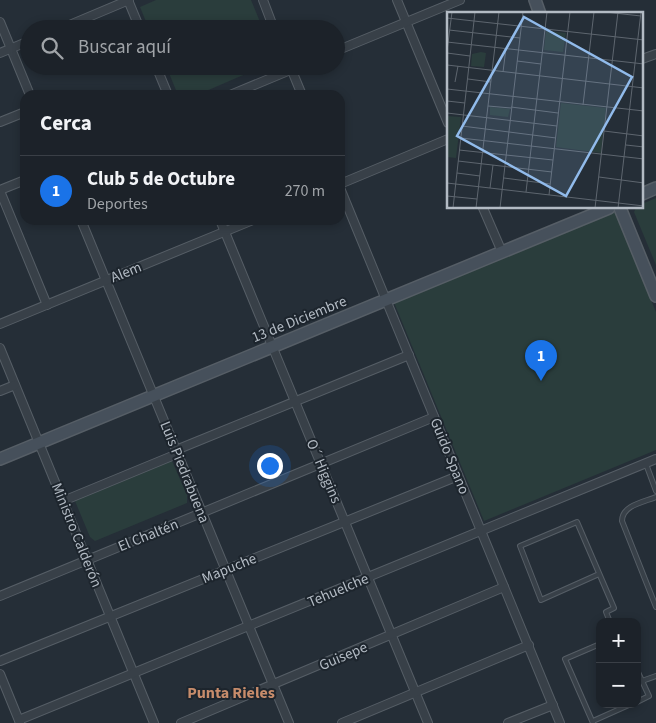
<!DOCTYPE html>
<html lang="es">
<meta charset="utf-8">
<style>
:root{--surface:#1c2229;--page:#292f35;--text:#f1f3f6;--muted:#a0a4a8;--line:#3a3f46;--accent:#1a73e8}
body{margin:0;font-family:"Source Sans 3",sans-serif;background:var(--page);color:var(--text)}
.controls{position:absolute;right:15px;bottom:15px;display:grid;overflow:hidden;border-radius:10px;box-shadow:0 2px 8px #0003}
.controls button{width:45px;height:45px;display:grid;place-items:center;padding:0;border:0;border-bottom:1px solid var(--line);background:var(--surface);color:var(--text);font:25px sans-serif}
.you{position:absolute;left:269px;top:465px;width:18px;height:18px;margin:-12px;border:4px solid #fff;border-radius:50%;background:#1a73e8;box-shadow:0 0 0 8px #1a73e833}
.badge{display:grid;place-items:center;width:32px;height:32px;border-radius:50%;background:var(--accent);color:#fff;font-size:16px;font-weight:700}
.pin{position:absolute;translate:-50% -41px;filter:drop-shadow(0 1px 2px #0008)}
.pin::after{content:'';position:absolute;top:26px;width:18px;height:15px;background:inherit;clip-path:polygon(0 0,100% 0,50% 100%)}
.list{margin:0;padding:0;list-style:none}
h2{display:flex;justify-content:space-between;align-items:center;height:65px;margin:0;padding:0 20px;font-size:21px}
h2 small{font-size:16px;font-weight:400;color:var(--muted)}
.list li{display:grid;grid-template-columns:32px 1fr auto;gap:15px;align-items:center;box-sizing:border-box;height:70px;padding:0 20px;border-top:1px solid var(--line)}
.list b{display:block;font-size:19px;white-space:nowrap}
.list p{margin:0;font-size:16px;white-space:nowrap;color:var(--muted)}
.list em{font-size:16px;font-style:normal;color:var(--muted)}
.icon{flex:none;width:28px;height:28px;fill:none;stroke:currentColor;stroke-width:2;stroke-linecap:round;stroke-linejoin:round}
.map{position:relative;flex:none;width:656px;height:723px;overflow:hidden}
.search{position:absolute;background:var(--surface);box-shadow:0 2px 8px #0003;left:20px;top:20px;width:325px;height:55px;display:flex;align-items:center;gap:12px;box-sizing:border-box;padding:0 18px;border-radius:28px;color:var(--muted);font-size:19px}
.panel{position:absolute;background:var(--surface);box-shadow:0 2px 8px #0003;left:20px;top:90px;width:325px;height:135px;border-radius:15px}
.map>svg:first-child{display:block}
.green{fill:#2a3d3c}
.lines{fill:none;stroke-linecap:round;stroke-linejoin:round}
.lane-casing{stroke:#565e66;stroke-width:6}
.street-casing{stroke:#565e66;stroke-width:10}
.secondary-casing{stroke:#565e66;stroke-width:14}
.lane{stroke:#384048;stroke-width:4}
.street{stroke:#384048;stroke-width:8}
.secondary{stroke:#46505b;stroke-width:11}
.labels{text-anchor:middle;stroke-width:4;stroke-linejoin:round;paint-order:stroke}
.street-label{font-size:15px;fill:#b3bbc4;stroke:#1d252d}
.neighbourhood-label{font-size:16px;font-weight:bold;fill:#c78c6b;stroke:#1d252d}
.inset-road{fill:none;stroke:#5e666f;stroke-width:1}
.view{fill:#91bbeb;fill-opacity:0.15;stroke:#91bbeb;stroke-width:2.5}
.inset-edge{fill:none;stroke:#b3bbc4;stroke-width:2.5}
</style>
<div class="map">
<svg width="656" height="723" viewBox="0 0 656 723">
<rect width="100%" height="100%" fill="#252e37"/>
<g class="green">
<path d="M156,0H251L263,29H149L140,7Z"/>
<path d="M166,66H264L197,95H178Z"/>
<path d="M656,198V265L634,212L636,208H642V204Z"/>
<path d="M614,209L656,312V450L484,521L393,300Z"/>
<path d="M172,461L187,495V503L95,541L90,537L75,501Z"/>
</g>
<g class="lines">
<g class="lane-casing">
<g id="lane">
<path d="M646,464L656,491"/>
<path d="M656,497C644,502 622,505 622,521L656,607"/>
<path d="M599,574L541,600L520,546L577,522L614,608L606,612L610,622"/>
<path d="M637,670L649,696L637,702"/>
<path d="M642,681L656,676"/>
<path d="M593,721L631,704"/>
<path d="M593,723L565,659L600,644"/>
</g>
</g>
<g class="street-casing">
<g id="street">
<path d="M128,0L140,29"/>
<path d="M263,0L274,29"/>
<path d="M397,0L448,123"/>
<path d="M0,22L30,95"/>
<path d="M60,29L129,0"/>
<path d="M336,51L460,0"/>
<path d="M0,53L29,41"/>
<path d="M642,59L656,54"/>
<path d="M156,66L168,95"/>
<path d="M290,66L302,95"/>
<path d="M230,95L300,66"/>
<path d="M0,122L25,112"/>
<path d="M340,184L448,139"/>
<path d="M340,188L560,723"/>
<path d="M0,190L25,180"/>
<path d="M0,191L47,305"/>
<path d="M483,208L502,252"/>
<path d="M81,220L289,723"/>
<path d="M220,220L428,723"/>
<path d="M0,324L253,220"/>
<path d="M0,348L154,723"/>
<path d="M0,391L15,385"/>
<path d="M176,450L409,355"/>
<path d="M63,501L177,454"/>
<path d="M0,596L434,417"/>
<path d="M0,661L458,476"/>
<path d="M0,674L20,723"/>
<path d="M19,720L656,459"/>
<path d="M181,723L504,587"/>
<path d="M342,723L529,645"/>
<path d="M508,723L553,705"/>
</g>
</g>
<g class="secondary-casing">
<g id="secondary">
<path d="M535,0L540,14"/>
<path d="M642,194L656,188"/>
<path d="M620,208L656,296"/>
<path d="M0,459L609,208"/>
</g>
</g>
<use href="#lane" class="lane"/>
<use href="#street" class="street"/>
<use href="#secondary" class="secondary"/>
</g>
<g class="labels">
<g class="street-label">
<text transform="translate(126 272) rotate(-22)" y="5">Alem</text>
<text transform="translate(299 319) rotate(-22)" y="5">13 de Diciembre</text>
<text transform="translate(450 456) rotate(68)" y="5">Guido Spano</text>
<text transform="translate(324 471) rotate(67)" y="5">O´ Higgins</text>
<text transform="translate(185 472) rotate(68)" y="5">Luis Piedrabuena</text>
<text transform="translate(77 535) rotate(68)" y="5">Ministro Calderón</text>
<text transform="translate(148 535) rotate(-22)" y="5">El Chaltén</text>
<text transform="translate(229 568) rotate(-22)" y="5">Mapuche</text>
<text transform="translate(338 590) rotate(-23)" y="5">Tehuelche</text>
<text transform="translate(343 656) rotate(-23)" y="5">Guisepe</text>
</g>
<g class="neighbourhood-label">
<text x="231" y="698">Punta Rieles</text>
</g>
</g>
<g transform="translate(447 12)">
<rect width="196" height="196" fill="#252e37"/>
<path d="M99,19L119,21L116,40L97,38ZM34,40L39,41L37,55L24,54L25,42ZM114,91L159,96L154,141L109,135ZM43,95L63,97L61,105L43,103ZM0,104L14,105L9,146L0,145Z" fill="#2a3d3c"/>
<path class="inset-road" d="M158,0L194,4M0,6L197,28M2,18L73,26M0,30L197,52M0,39L5,0M0,41L23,44M70,49L94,52M0,53L197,76M56,60L59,36M21,67L44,70M8,70L11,54M0,77L197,99M0,89L18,91M136,93L147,0M41,94L64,96M64,95L111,101M0,101L110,114M15,114L109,126M157,119L197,124M14,126L197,147M179,133L197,135M12,138L106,148M11,149L105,160M10,161L33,164M152,165L197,171M57,166L103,172M0,171L197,194M43,176L46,153M79,180L100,0M102,183L123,0M0,184L30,187M6,196L28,0M29,196L52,0M53,196L76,0M148,196L171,0M171,196L194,0"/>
<path class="view" d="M77,5L185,65L119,184L10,124Z"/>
<rect width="196" height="196" class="inset-edge"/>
</g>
</svg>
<div class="controls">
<button>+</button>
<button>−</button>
</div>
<div class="you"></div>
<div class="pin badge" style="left:541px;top:381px">1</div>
<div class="search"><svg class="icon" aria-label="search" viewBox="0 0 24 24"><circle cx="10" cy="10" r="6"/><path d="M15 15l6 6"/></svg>Buscar aquí</div>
<section class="panel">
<h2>Cerca<small></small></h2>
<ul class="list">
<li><span class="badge">1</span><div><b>Club 5 de Octubre</b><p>Deportes</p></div><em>270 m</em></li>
</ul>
</section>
</div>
